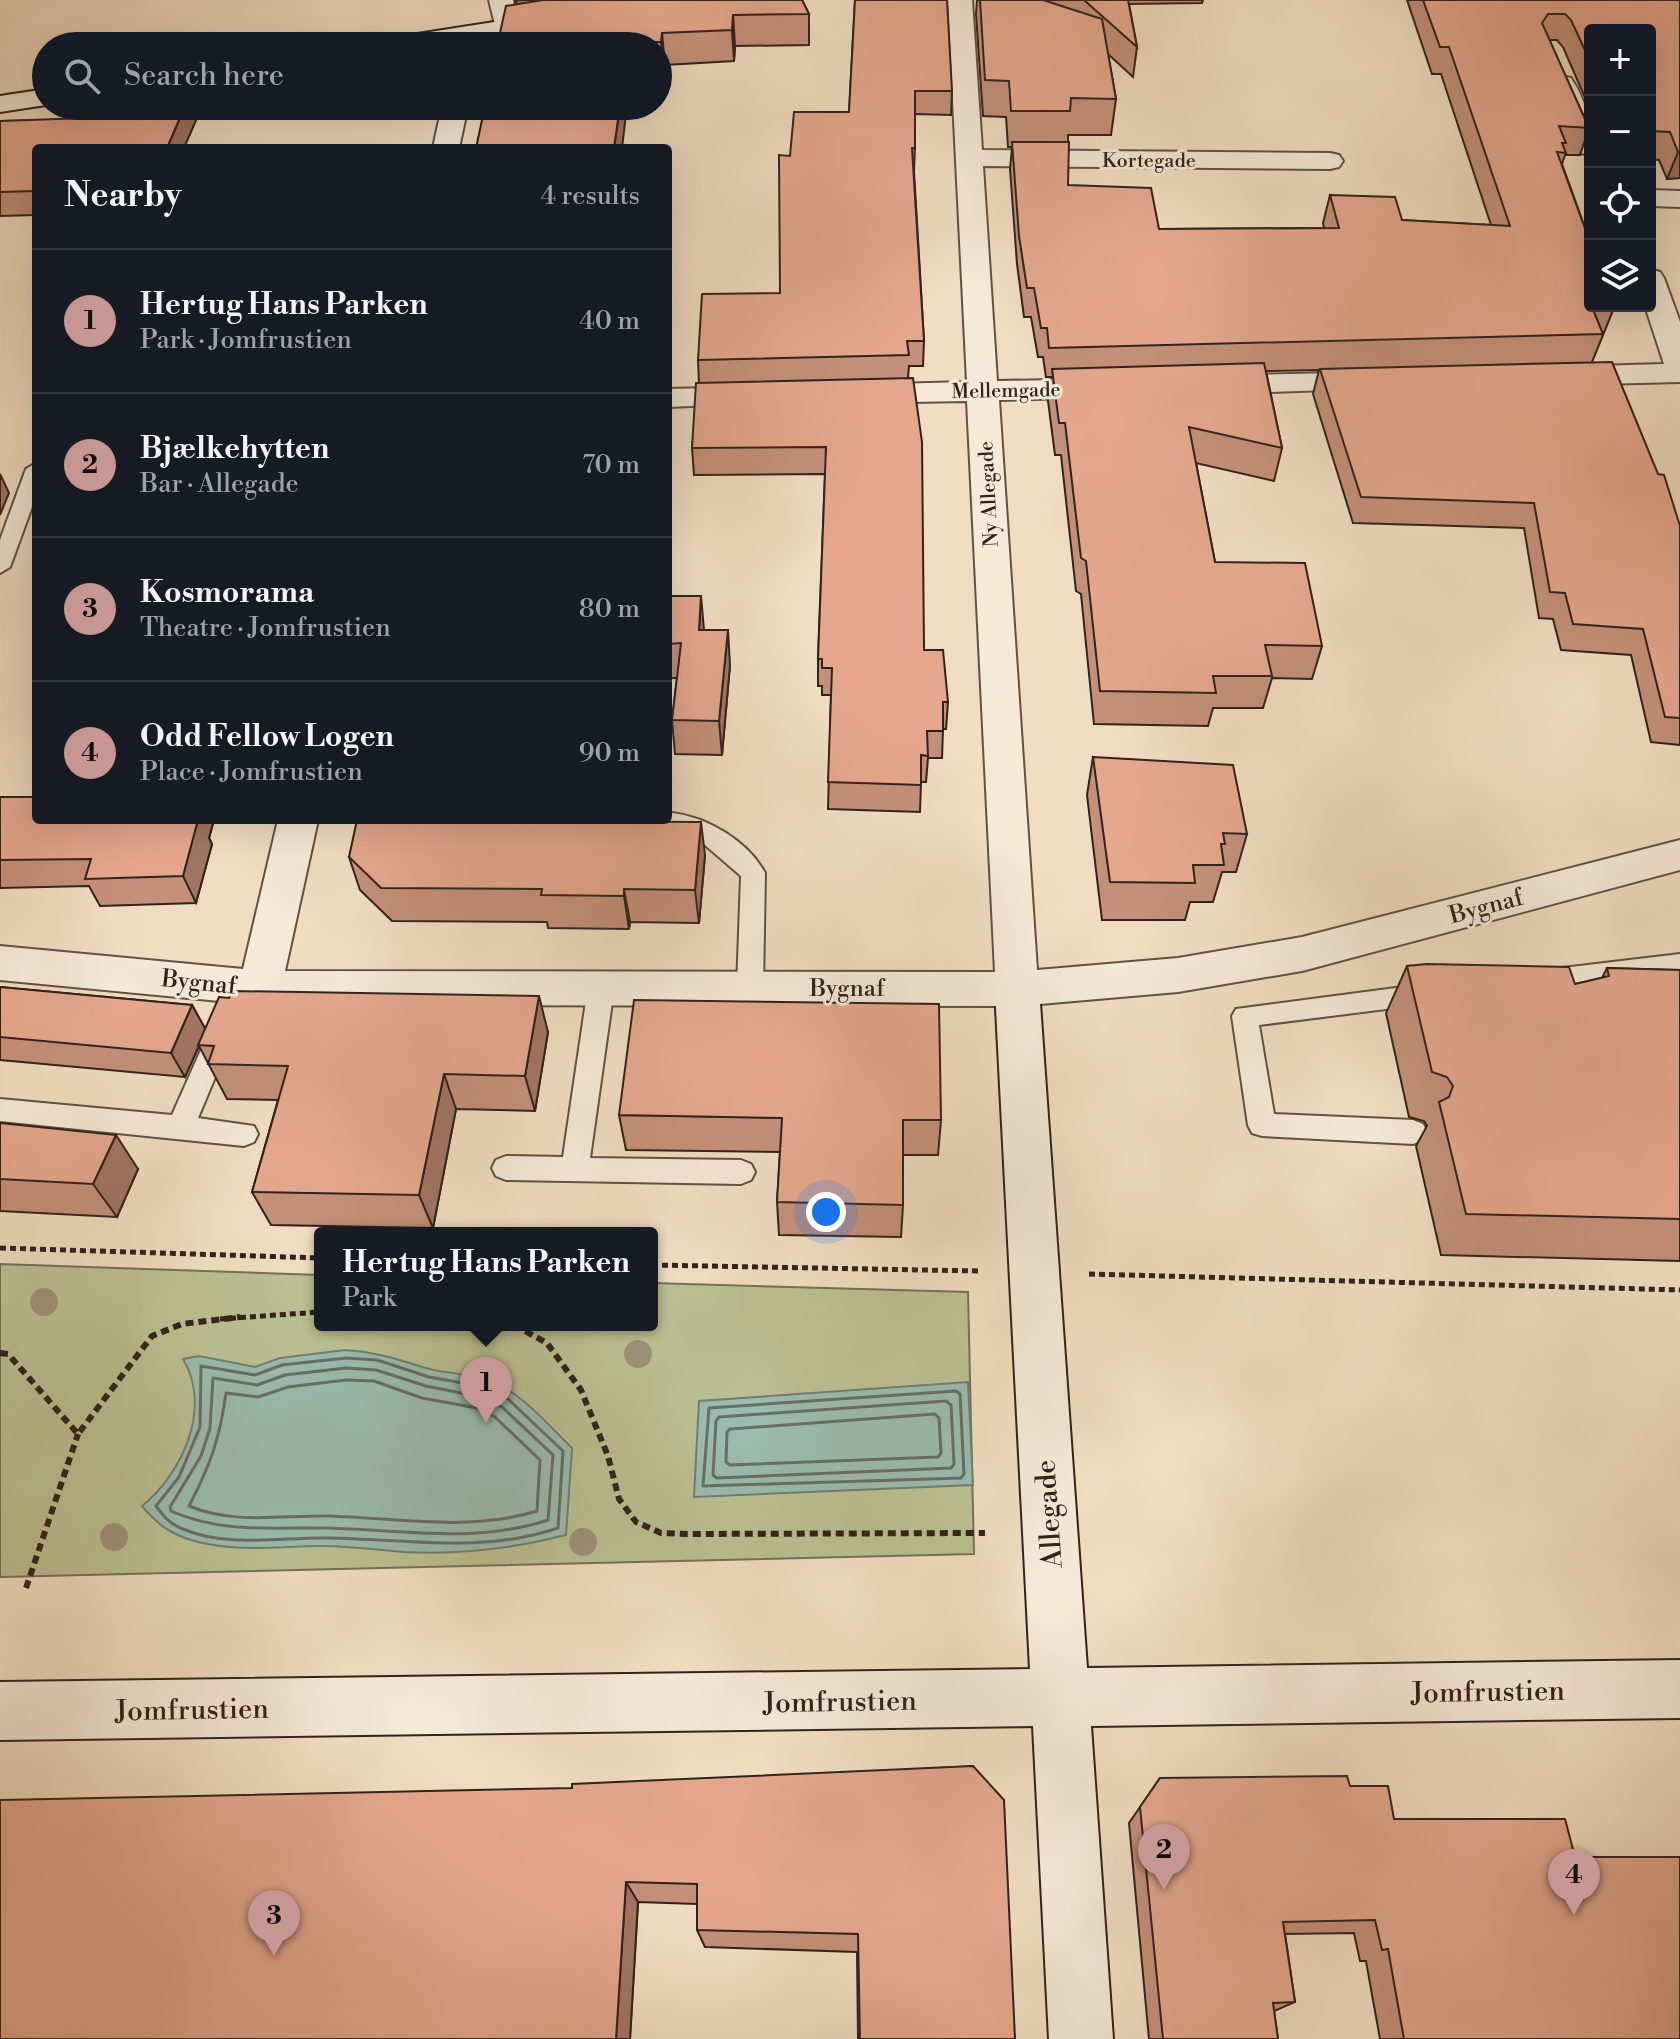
<!DOCTYPE html>
<meta charset="utf-8">
<style>
:root{--surface:#171b24;--page:#20242c;--text:#f1f3f6;--muted:#9ea1a6;--line:#363941;--accent:#c59692}
body{margin:0;font-family:"Libre Bodoni",serif;background:var(--page);color:var(--text)}
.controls{position:absolute;right:24px;top:24px;display:grid;overflow:hidden;border-radius:8px;box-shadow:0 8px 32px #0002}
.controls button{width:72px;height:72px;display:grid;place-items:center;padding:0;border:0;border-bottom:2px solid var(--line);background:var(--surface);color:var(--text);font:40px sans-serif}
.you{position:absolute;left:826px;top:1212px;width:28px;height:28px;margin:-20px;border:6px solid #fff;border-radius:50%;background:#1a73e8;box-shadow:0 0 0 12px #1a73e833}
.badge{display:grid;place-items:center;width:52px;height:52px;border-radius:50%;background:var(--accent);color:#111;font-size:26px;font-weight:700}
.pin{position:absolute;translate:-50% -66px;filter:drop-shadow(0 2px 4px #0008)}
.pin::after{content:'';position:absolute;top:42px;width:28px;height:24px;background:inherit;clip-path:polygon(0 0,100% 0,50% 100%)}
.popup{position:absolute;left:314px;top:1227px;width:344px;height:104px;box-sizing:border-box;display:grid;place-content:center;border-radius:8px;background:var(--surface);filter:drop-shadow(0 2px 6px #0005);font-size:26px;white-space:nowrap;color:var(--muted)}
.popup b{font-size:30px;color:var(--text)}
.popup::after{content:'';position:absolute;left:50%;top:100%;margin-left:-16px;border:16px solid transparent;border-top-color:var(--surface)}
.list{margin:0;padding:0;list-style:none}
h2{display:flex;justify-content:space-between;align-items:center;height:104px;margin:0;padding:0 32px;font-size:34px}
h2 small{font-size:26px;font-weight:400;color:var(--muted)}
.list li{display:grid;grid-template-columns:52px 1fr auto;gap:24px;align-items:center;box-sizing:border-box;height:144px;padding:0 32px;border-top:2px solid var(--line)}
.list b{display:block;font-size:30px;white-space:nowrap}
.list p{margin:0;font-size:26px;white-space:nowrap;color:var(--muted)}
.list em{font-size:26px;font-style:normal;color:var(--muted)}
.icon{flex:none;width:44px;height:44px;fill:none;stroke:currentColor;stroke-width:2;stroke-linecap:round;stroke-linejoin:round}
.map{position:relative;flex:none;width:1680px;height:2039px;overflow:hidden}
.search{position:absolute;background:var(--surface);box-shadow:0 8px 32px #0002;left:32px;top:32px;width:640px;height:88px;display:flex;align-items:center;gap:20px;box-sizing:border-box;padding:0 28px;border-radius:44px;color:var(--muted);font-size:30px}
.panel{position:absolute;background:var(--surface);box-shadow:0 8px 32px #0002;left:32px;top:144px;width:640px;height:680px;border-radius:8px}
.map>svg:first-child{display:block}
.green{fill:#bbc092;stroke:#767156;stroke-width:2}
.water{fill:#9abcb0;stroke:#707e74;stroke-width:2}
.lines{fill:none;stroke-linecap:round;stroke-linejoin:round}
.shore{stroke:#666f66;stroke-width:3}
.lane-casing{stroke:#615144;stroke-width:4}
.street-casing{stroke:#615144;stroke-width:4}
.secondary-casing{stroke:#31221b;stroke-width:4}
.path-far1{stroke:#31221b;stroke-width:5;stroke-dasharray:6 4;stroke-linecap:butt}
.path{stroke:#31221b;stroke-width:6;stroke-dasharray:8 5;stroke-linecap:butt}
.lane{fill:#f5e9d7;fill-rule:evenodd}
.street{fill:#f5e9d7;fill-rule:evenodd}
.secondary{fill:#f5e9d7;fill-rule:evenodd}
.tree{fill:#9e907a}
.wall{fill:#c4907a;stroke:#31221b;stroke-width:2}
.shaded-wall{fill:#a07563;stroke:#31221b;stroke-width:2}
.building{fill:#e4a78e;stroke:#31221b;stroke-width:2}
.labels{text-anchor:middle;stroke-width:6;stroke-linejoin:round;paint-order:stroke}
.far-street-label{font-size:20px;fill:#31221b;stroke:#f5e9d7}
.street-label{font-size:24px;fill:#31221b;stroke:#f5e9d7}
.near-street-label{font-size:28px;fill:#31221b;stroke:#f5e9d7}
</style>
<div class="map">
<svg width="1680" height="2039" viewBox="0 0 1680 2039">
<rect width="100%" height="100%" fill="#f0ddc1"/>
<filter id="stains"><feTurbulence type="fractalNoise" baseFrequency=".0025" numOctaves="4"/><feColorMatrix values="0 0 0 0 .2 0 0 0 0 .09 0 0 0 0 .02 0 0 0 .5 -.17"/></filter>
<radialGradient id="worn" r=".72"><stop offset=".6" stop-color="#630" stop-opacity="0"/><stop offset="1" stop-color="#630" stop-opacity=".3"/></radialGradient>
<path class="green" d="M0,1264L320,1275V1325H652V1283L968,1292L974,1554L0,1577Z"/>
<g class="water">
<path d="M345,1350C378,1352 399,1360 430,1369C448,1374 467,1373 485,1379C520,1390 546,1423 572,1448L566,1535C512,1549 459,1555 403,1552C377,1550 350,1546 324,1546C278,1546 230,1554 185,1538C166,1531 156,1522 142,1506C183,1473 212,1407 183,1359L199,1356L255,1367L280,1358Z"/>
<path d="M968,1382L973,1485L694,1497L699,1401Z"/>
</g>
<g class="lines">
<g class="shore">
<path d="M346,1358L377,1360L429,1377L485,1387L508,1399L563,1451L558,1528C481,1554 407,1539 328,1538C282,1537 227,1548 183,1529C170,1524 164,1517 156,1506L179,1477L200,1427L201,1366L255,1375L282,1365Z"/>
<path d="M346,1368L376,1370L426,1386L481,1397L502,1407L553,1455L548,1520C475,1544 403,1530 328,1528C273,1527 223,1534 171,1511L170,1507L201,1456L210,1428L213,1378L257,1385L285,1375Z"/>
<path d="M346,1380L374,1381L422,1398L477,1408L495,1417L540,1460L537,1511C468,1532 399,1518 329,1516C281,1515 235,1525 189,1506C210,1466 220,1438 226,1393L258,1397L288,1387Z"/>
<path d="M956,1391L960,1394L964,1474L961,1478L703,1486L709,1408Z"/>
<path d="M946,1401L951,1405L954,1464L951,1468L717,1478L713,1475L716,1421L719,1417Z"/>
<path d="M935,1414L939,1418L941,1453L938,1457L730,1465L726,1462L727,1432L730,1429Z"/>
</g>
<g class="lane-casing">
<g id="lane">
<path d="M36,463V496L10,567L0,573V540L26,469Z"/>
<path d="M672,813C707,817 748,841 765,873L763,988L759,995L750,998L741,995L737,988L741,876L698,839L664,828L660,822L668,820V815Z"/>
<path d="M1680,954V974L1537,991L1528,988L1524,981L1528,974L1537,971Z"/>
<path d="M601,978L610,981L614,988L590,1158L741,1160L751,1164L755,1172L751,1180L741,1184L506,1180L496,1176L492,1168L496,1160L506,1156L563,1157L588,988L592,981Z"/>
<path d="M1426,984L1435,987L1439,994L1435,1001L1426,1004L1259,1025L1274,1114L1413,1120L1423,1124L1427,1132L1423,1140L1413,1144L1262,1136L1252,1133L1248,1125L1232,1016L1236,1009Z"/>
<path d="M221,1021L230,1025L234,1032L198,1118L254,1126L258,1134L254,1142L244,1146L0,1121V1099L172,1115L212,1025Z"/>
</g>
</g>
<g class="street-casing">
<g id="street">
<path d="M489,0H513L517,28L513,33H497Z"/>
<path d="M948,0H972L982,150L1330,153L1339,155L1343,161L1339,167L1330,169L983,166L997,381L1109,379L1120,381L1125,388L1120,395L1109,397L999,400L1037,970L1178,958L1302,937L1680,840V870L1302,971L1178,992L1017,1006L260,1005L0,980V946L243,969L278,820H318L285,971L995,972L967,401L854,403L843,401L838,394L843,387L854,385L967,382Z"/>
<path d="M470,26L478,28L482,33L480,46H456L462,28Z"/>
<path d="M1562,76L1571,78C1588,103 1590,126 1590,155L1581,153L1577,147L1550,83L1553,78Z"/>
<path d="M442,106H468L459,148H433Z"/>
<path d="M1650,190L1680,191V207L1650,206Z"/>
<path d="M1650,269L1660,272L1664,278L1680,322V382L1558,385L1547,383L1543,376L1547,369L1558,367L1664,364L1645,306H1650Z"/>
<path d="M1377,372L1388,374L1392,381L1388,388L1210,394L1199,392L1195,385L1199,378L1210,376Z"/>
<path d="M754,387L765,389L770,396L765,403L668,407V389Z"/>
</g>
</g>
<g class="secondary-casing">
<g id="secondary">
<path d="M636,0H693L689,5L681,7L431,46H373L377,41L385,39Z"/>
<path d="M46,89V105L0,112V96Z"/>
<path d="M1017,972L1032,977L1039,989L1087,1668L1680,1660V1718L1091,1726L1113,2039H1049L1033,1726L0,1740V1682L1030,1669L995,989L1002,977Z"/>
</g>
</g>
<g class="path-far1">
<path d="M0,1248L320,1258"/>
<path d="M652,1265L979,1271"/>
<path d="M1089,1274L1680,1290"/>
<path d="M220,1319L320,1312"/>
</g>
<g class="path">
<path d="M514,1325L547,1343L581,1390L608,1456L619,1499L636,1522L661,1533L687,1534L985,1533"/>
<path d="M0,1353L8,1354L78,1434L152,1336L182,1324L240,1317"/>
<path d="M26,1588L78,1434"/>
</g>
<use href="#lane" class="lane"/>
<use href="#street" class="street"/>
<use href="#secondary" class="secondary"/>
</g>
<g class="tree">
<circle cx="44" cy="1302" r="14"/>
<circle cx="638" cy="1354" r="14"/>
<circle cx="114" cy="1537" r="14"/>
<circle cx="583" cy="1542" r="14"/>
</g>
<g class="wall">
<path d="M515,0H802L809,14V45L735,46L734,61L665,65L664,73H659L658,76V46H497L516,4Z"/>
<path d="M855,0L952,91L951,115L915,114V148L914,171L924,341L923,366H909L908,378L924,650L948,702L946,729H943L942,758H928L926,782H921L920,812L828,809L831,695H822V686H818V659L825,474L694,475L692,448L699,383L698,360L780,293L790,156L849,112Z"/>
<path d="M977,0H1203L1202,3L1129,4L1137,47L1133,77L1108,54L1116,99L1111,135H1068V185L1159,229L1324,228L1323,223L1330,195L1402,220L1491,225L1441,74H1432L1407,0H1680V178L1667,179L1659,160L1650,159V30H1590V109L1563,47L1557,40H1549L1589,128L1580,155H1565L1562,164L1614,308L1592,362L1658,474L1680,526V745L1651,742L1631,655L1561,650L1553,619L1539,618L1524,528L1353,523L1313,394L1319,370L1266,371L1282,448L1274,481L1196,463L1215,562L1322,646L1312,679L1272,678L1263,708H1213L1208,726L1094,724L1081,594L1076,591L1061,455H1055L1048,401L1051,377H1046L1043,357H1038L1031,317H1024L1017,264L1010,169L1012,147H1008L1006,117L983,116L976,14Z"/>
<path d="M197,118L36,148V215L0,216V121Z"/>
<path d="M668,596L704,630L730,665L722,755L675,754L672,720L677,678H668Z"/>
<path d="M1093,757L1247,834L1236,872H1222L1213,902H1190L1185,920H1102L1087,795Z"/>
<path d="M0,797L36,820H214L209,838L212,844L196,903L100,906L89,886L0,888Z"/>
<path d="M705,855L699,923L630,922L629,929L548,928L547,922L392,921L360,890L349,857Z"/>
<path d="M1407,966L1575,984L1602,978L1607,968L1680,970V1261L1441,1255L1416,1146L1427,1126L1424,1121L1409,1117L1386,1013Z"/>
<path d="M0,987L192,1005L205,1029L548,1032L535,1111L456,1109L433,1228L271,1225L252,1192L278,1100L227,1099L199,1046L185,1077L0,1060Z"/>
<path d="M619,1115L941,1120L938,1155H903V1205L901,1237L779,1235L777,1202L780,1152L626,1150Z"/>
<path d="M0,1123L138,1169L117,1217L0,1211Z"/>
<path d="M973,1766L1015,2039H858L857,1952L705,1947L697,1930V1904L638,1902L630,2039H0L572,1788Z"/>
<path d="M1160,1778L1350,1786L1394,1819L1575,1857L1680,2039H1380L1366,1961H1360L1354,1933L1285,1934L1295,2002L1274,2011L1278,2039H1149L1129,1823Z"/>
</g>
<g class="shaded-wall">
<path d="M516,0H616L518,15Z"/>
<path d="M733,15L735,46L734,61L732,30Z"/>
<path d="M662,33L665,65L664,73L661,42Z"/>
<path d="M185,106H193L197,118L184,148H167Z"/>
<path d="M620,106H627L622,148H614Z"/>
<path d="M1680,151V178L1667,179L1678,152Z"/>
<path d="M0,474L9,493L0,515Z"/>
<path d="M701,596L704,630H699Z"/>
<path d="M728,630L730,665L722,755L719,721Z"/>
<path d="M197,820H214L209,838L212,844L196,903L183,876Z"/>
<path d="M701,822L705,855L699,923L695,890Z"/>
<path d="M624,889L630,922L629,929L624,896Z"/>
<path d="M539,996L548,1032L535,1111L525,1076Z"/>
<path d="M192,1005L206,1030L185,1077L171,1053Z"/>
<path d="M444,1074L456,1109L433,1228L419,1195Z"/>
<path d="M116,1135L138,1169L117,1217L93,1184Z"/>
<path d="M626,1882L638,1902L630,2039H616Z"/>
</g>
<g class="building">
<path d="M543,0H802L809,14L733,15L732,30L662,33L661,42H656L655,46H497L506,6Z"/>
<path d="M855,0H947L952,91H915V148H912L924,341H907L909,355L698,360L702,294L780,293L779,155L790,156L794,112H849Z"/>
<path d="M980,0H1043L1102,19L1116,99L1071,98L1070,111H1011L1009,81L985,80Z"/>
<path d="M1084,0H1128L1137,47Z"/>
<path d="M1423,0H1680V151L1678,152L1670,132L1650,131V30H1590V61L1571,20L1565,14H1548L1542,23L1589,128L1559,126L1566,143H1562L1566,153L1557,152L1590,242V306H1613L1614,308L1592,307L1603,334L1049,348L1047,328H1041L1034,288H1027L1019,236L1012,142H1069L1068,185L1151,188L1159,229L1339,228L1330,195L1395,197L1402,220L1510,226L1449,47H1440Z"/>
<path d="M113,106H185L167,148H36V191L0,192V121L86,118L90,110H112Z"/>
<path d="M485,106H620L614,148H476Z"/>
<path d="M1612,362L1658,474L1664,475L1680,526V718L1665,717L1643,629L1573,624L1565,593L1550,592L1534,503L1361,497L1320,369Z"/>
<path d="M1264,363L1282,448L1189,427L1215,562L1305,563L1322,646L1265,645L1272,676H1213L1216,693L1100,691L1086,561L1081,558L1065,423H1059L1052,369Z"/>
<path d="M913,378L922,442L924,650H943L948,702H943V731H927L928,756L921,755V785L828,782L832,668H822V659H818L826,447L692,448L696,383Z"/>
<path d="M668,596H701L699,630H728L719,721L672,720L681,643L668,644Z"/>
<path d="M1093,757L1233,765L1247,834L1223,833L1225,844H1221L1224,865H1193L1195,883L1110,882Z"/>
<path d="M0,797H36V820H198L183,876L85,879L91,859L0,860Z"/>
<path d="M357,820L701,822L695,890L624,889V896L541,895L542,889L381,888L349,857Z"/>
<path d="M1427,964L1569,967L1575,984L1609,976L1607,968L1680,970V1219L1466,1214L1439,1102L1449,1097L1453,1086L1447,1077L1432,1072L1407,966Z"/>
<path d="M0,987L192,1005L171,1053L0,1037Z"/>
<path d="M232,991L539,996L525,1076L444,1074L419,1195L252,1192L288,1066L208,1064L214,1046L198,1045L219,997L229,998Z"/>
<path d="M634,1000L939,1004L941,1120H903V1205L777,1202L782,1118L619,1115Z"/>
<path d="M0,1123L116,1135L93,1184L0,1179Z"/>
<path d="M973,1766L1004,1800L1015,2039H860L858,1934L697,1930V1884L626,1882L616,2039H0V1800L572,1788V1784Z"/>
<path d="M1347,1776L1350,1786H1388L1394,1819H1565L1575,1857H1680V2039H1404L1388,1949L1382,1950L1375,1920L1283,1922L1295,2002L1273,2003L1278,2039H1163L1140,1807L1160,1778Z"/>
</g>
<g class="labels">
<g class="far-street-label">
<text x="1149" y="167">Kortegade</text>
<text transform="translate(1006 390) rotate(-1)" y="7">Mellemgade</text>
<text transform="translate(988 494) rotate(-93)" y="7">Ny Allegade</text>
</g>
<g class="street-label">
<text transform="translate(1486 906) rotate(-15)" y="8">Bygnaf</text>
<text transform="translate(199 982) rotate(6)" y="8">Bygnaf</text>
<text x="847" y="996">Bygnaf</text>
</g>
<g class="near-street-label">
<text transform="translate(1048 1514) rotate(-94)" y="10">Allegade</text>
<text transform="translate(1488 1691) rotate(-1)" y="10">Jomfrustien</text>
<text transform="translate(840 1701) rotate(-1)" y="10">Jomfrustien</text>
<text transform="translate(192 1709) rotate(-1)" y="10">Jomfrustien</text>
</g>
</g>
<rect width="100%" height="100%" filter="url(#stains)"/>
<rect width="100%" height="100%" fill="url(#worn)"/>
</svg>
<div class="controls">
<button>+</button>
<button>−</button>
<button><svg class="icon" aria-label="locate" viewBox="0 0 24 24"><circle cx="12" cy="12" r="6"/><path d="M12 2v4M12 18v4M2 12h4M18 12h4"/></svg></button>
<button><svg class="icon" aria-label="layers" viewBox="0 0 24 24"><path d="M12 4l9 5-9 5-9-5zM3 14l9 5 9-5"/></svg></button>
</div>
<div class="you"></div>
<div class="pin badge" style="left:486px;top:1423px">1</div>
<div class="popup"><b>Hertug Hans Parken</b>Park</div>
<div class="pin badge" style="left:1164px;top:1890px">2</div>
<div class="pin badge" style="left:274px;top:1956px">3</div>
<div class="pin badge" style="left:1574px;top:1915px">4</div>
<div class="search"><svg class="icon" aria-label="search" viewBox="0 0 24 24"><circle cx="10" cy="10" r="6"/><path d="M15 15l6 6"/></svg>Search here</div>
<section class="panel">
<h2>Nearby<small>4 results</small></h2>
<ul class="list">
<li><span class="badge">1</span><div><b>Hertug Hans Parken</b><p>Park · Jomfrustien</p></div><em>40 m</em></li>
<li><span class="badge">2</span><div><b>Bjælkehytten</b><p>Bar · Allegade</p></div><em>70 m</em></li>
<li><span class="badge">3</span><div><b>Kosmorama</b><p>Theatre · Jomfrustien</p></div><em>80 m</em></li>
<li><span class="badge">4</span><div><b>Odd Fellow Logen</b><p>Place · Jomfrustien</p></div><em>90 m</em></li>
</ul>
</section>
</div>
